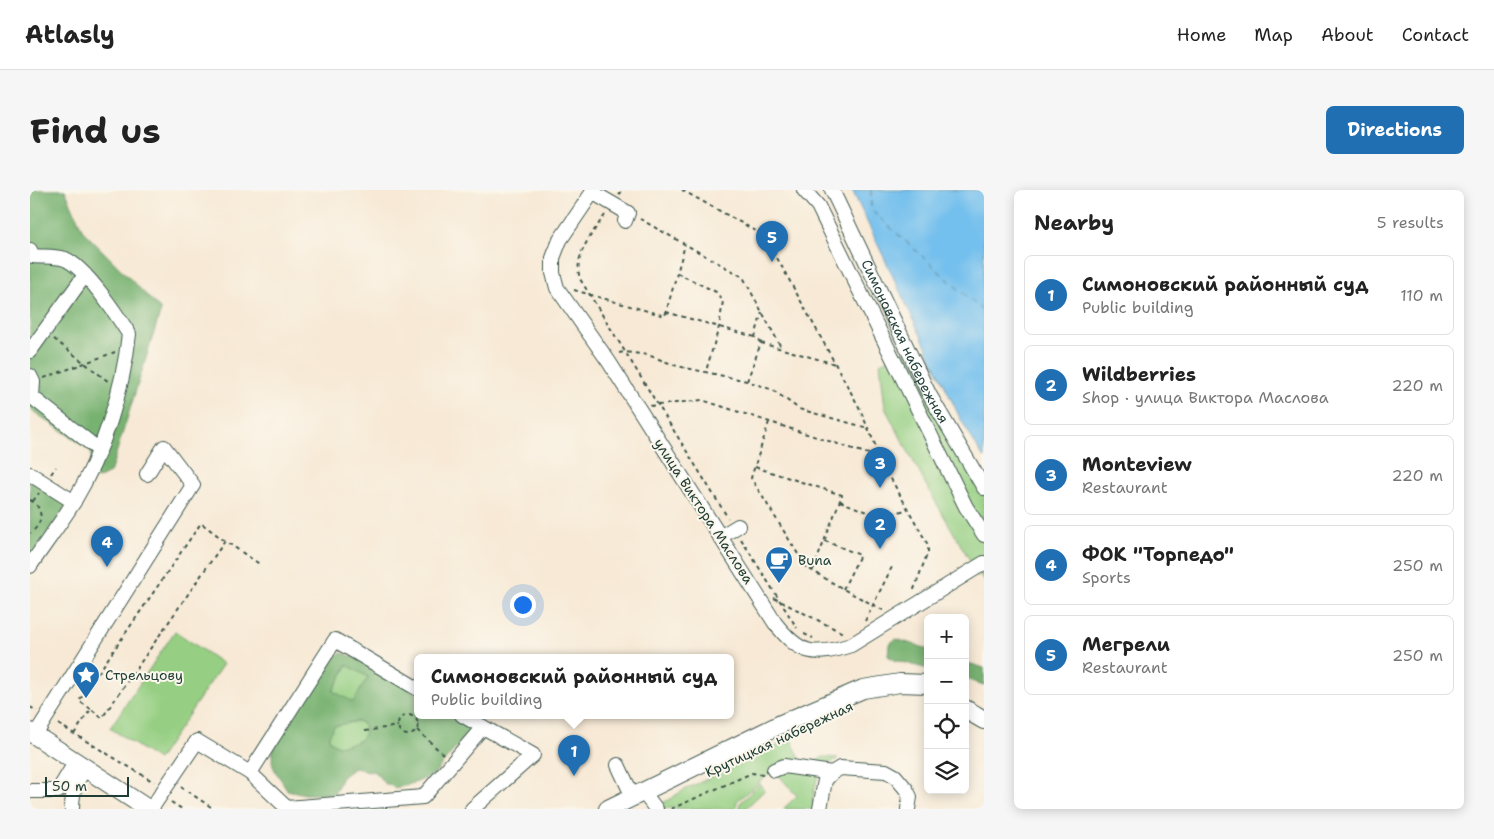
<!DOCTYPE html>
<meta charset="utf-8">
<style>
:root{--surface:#fff;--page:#f6f6f6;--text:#222;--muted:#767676;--line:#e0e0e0;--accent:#1f6fb2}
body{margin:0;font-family:"Shantell Sans",sans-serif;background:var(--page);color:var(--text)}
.controls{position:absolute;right:15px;bottom:15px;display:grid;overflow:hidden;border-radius:8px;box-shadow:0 2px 12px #0003}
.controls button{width:45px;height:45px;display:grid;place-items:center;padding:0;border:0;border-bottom:1px solid var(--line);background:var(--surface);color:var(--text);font:25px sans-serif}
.scale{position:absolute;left:15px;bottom:12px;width:84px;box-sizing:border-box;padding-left:5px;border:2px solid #1f3d34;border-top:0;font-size:14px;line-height:18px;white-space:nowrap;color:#1f3d34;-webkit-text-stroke:4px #fbf7ec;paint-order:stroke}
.you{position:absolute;left:492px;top:414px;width:18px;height:18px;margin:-12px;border:4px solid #fff;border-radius:50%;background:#1a73e8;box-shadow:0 0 0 8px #1a73e833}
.badge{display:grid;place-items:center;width:32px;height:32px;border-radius:50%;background:var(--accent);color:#fff;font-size:16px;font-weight:700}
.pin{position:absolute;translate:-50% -41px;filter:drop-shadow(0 1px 2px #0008)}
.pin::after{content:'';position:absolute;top:26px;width:18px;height:15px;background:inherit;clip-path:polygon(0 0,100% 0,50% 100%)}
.popup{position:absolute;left:384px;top:464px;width:320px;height:65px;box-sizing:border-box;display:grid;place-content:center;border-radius:8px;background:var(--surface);filter:drop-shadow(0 1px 4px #0005);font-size:16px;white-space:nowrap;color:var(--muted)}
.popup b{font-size:19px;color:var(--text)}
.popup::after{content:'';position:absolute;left:50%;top:100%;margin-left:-10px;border:10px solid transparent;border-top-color:var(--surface)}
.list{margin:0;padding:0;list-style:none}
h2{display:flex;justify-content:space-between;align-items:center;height:65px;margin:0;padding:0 20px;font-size:21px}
h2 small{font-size:16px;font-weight:400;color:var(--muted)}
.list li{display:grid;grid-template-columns:32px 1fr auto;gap:15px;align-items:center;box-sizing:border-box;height:80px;margin:0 10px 10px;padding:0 10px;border:1px solid var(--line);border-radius:8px}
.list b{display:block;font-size:19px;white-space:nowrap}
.list p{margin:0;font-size:16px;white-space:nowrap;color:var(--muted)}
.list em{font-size:16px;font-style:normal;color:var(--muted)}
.icon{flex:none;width:28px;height:28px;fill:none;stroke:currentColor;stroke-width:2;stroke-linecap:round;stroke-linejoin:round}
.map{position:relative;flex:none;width:954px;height:619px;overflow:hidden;border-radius:8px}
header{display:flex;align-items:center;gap:30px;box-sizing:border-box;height:70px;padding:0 25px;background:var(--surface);border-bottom:1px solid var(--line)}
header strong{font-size:24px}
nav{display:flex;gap:28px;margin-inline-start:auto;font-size:18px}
.intro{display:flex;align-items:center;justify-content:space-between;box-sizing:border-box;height:120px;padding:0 30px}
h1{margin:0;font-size:35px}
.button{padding:12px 22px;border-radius:8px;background:var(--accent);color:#fff;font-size:18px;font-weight:700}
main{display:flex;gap:30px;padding:0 30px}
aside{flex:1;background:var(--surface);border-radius:8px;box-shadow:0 2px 12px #0003}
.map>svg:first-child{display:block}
.green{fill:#96cf83;stroke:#5a865c}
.forest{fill:#78b271;stroke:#4c7852;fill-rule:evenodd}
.water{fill:#73bfed;stroke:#497e90}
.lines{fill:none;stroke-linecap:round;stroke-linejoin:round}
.ferry{stroke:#345e62;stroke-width:1;stroke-dasharray:6 5;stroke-linecap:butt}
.minor-casing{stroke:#3f574c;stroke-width:16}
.major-casing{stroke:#3f574c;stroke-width:20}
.path{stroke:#3f574c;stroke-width:2;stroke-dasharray:4 4;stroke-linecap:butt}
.minor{stroke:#fff;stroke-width:14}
.major{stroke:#fff;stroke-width:18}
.labels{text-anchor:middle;stroke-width:4;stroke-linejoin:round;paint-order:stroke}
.street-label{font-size:14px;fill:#1f3d34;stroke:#fbf7ec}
.poi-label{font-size:14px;fill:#1f3d34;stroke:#fbf7ec;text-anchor:start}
</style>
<header>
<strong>Atlasly</strong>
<nav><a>Home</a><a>Map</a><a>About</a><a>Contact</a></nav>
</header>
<div class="intro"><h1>Find us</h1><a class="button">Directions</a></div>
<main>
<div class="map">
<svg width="954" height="619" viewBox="0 0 954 619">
<rect width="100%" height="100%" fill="#fbf7ec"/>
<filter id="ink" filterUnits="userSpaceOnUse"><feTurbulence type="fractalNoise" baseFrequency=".02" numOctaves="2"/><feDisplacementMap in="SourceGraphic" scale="10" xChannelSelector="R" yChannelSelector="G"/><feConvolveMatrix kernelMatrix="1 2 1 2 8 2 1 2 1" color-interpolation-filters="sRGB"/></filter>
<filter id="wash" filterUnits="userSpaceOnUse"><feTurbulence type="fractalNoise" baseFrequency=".0096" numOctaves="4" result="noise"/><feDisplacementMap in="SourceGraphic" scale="20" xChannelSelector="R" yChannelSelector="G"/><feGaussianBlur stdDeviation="1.12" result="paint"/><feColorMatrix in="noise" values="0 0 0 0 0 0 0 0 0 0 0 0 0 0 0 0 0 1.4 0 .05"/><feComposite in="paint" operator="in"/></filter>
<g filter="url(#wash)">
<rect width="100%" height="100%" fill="#f7e9d5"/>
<g class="green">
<path d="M878,160L954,298V391L939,369L897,297L855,218L850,173Z"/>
<path d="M145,441L193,474L128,570L80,538Z"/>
<path d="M318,475L338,487L323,513L303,501Z"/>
<path d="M327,531L332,533L335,538C335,554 321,553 308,556L300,551L299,546L304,536Z"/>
<path d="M761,549L774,577L789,581L783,606V619H753L767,606L744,580L707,611L706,619L625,618L654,600Z"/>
<path d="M793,567H794L808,568L801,573H782Z"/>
<path d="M729,594L735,600L716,618L717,619H709L710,613Z"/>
</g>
<g class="forest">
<path d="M0,0H35L53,41L131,120L80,283L66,289L62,280L61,261L0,219Z"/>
<path d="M0,284L40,310L0,368Z"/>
<path d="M866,449L898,459V479L865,470L858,466L859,454Z"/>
<path d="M312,463L327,468L388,504V525H422L443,537L403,585L387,592L366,598L354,593L345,582L324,578L312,587L304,604H275L257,600C247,580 238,580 244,556L305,466ZM317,475L338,487L323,512L303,501ZM327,531L332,533L335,538C335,554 321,553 308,556L300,551L299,546L304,536Z"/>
<path d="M935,472L954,478V495L935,489Z"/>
</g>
<path class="water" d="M822,0H954V269L930,228Z"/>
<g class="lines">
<path class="ferry" d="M841,0V20L954,122"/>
</g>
</g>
<g filter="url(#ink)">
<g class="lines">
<g class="minor-casing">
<g id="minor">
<path d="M564,0L530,50L523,68V83L527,98L579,172L745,433C770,465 784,467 821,455L954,373"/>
<path d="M774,0L788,16L936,317L954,345"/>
<path id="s1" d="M802,0L899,204L954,298"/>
<path d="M562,2L598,23L595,31"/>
<path d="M0,60L3,66C13,67 26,66 35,69C55,77 87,125 99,144C93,200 73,264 43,313C30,334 14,355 0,376"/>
<path d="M0,161L55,85"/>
<path d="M0,186L3,192L2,207L69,260"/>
<path d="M0,284L44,312"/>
<path d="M690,347L708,336"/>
<path d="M5,545L163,295L134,257L117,284"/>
<path d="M588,575L603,607"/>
<path d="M744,580L754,576L802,583"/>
<path d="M220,583L305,450L388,499"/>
<path d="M0,601H28L46,571"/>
<path d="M613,602L626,619"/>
<path d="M42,619C42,600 46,593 55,577"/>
<path d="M121,619L167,551L220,583L257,618L393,607L453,537L432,525"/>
<path d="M442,619L503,565L453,537"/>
<path d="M790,619L795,590L802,583L810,578L856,581L865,586L876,599L880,607L878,619"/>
</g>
</g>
<g class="major-casing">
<g id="major">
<path d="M935,519L954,530"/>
<path d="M0,542L118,619"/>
<path d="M578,619L751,534L833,499L870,493L898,494"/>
</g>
</g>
<g class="path">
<path d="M652,0L735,46L829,217L855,278L898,355V362L883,402"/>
<path d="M589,5L593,0"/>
<path d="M575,25C562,44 543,65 550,89L698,328"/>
<path d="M610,29L713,87L752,159"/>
<path d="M647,83L686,102L693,111L689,137L676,181"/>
<path d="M544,100L635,126L655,55"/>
<path d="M636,122L725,147"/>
<path d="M24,149L79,192"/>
<path d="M731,153L805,174"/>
<path d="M589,163L595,162L618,165L647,176L717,191L743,200L769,219L838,238"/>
<path d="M14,188L85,162"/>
<path d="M717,191L731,153L725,147L732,122"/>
<path d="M620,216L672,210L851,268"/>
<path d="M739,232L721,288L776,377L813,399L853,420"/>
<path d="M725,277L812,305L783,380"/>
<path d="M21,284L26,277"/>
<path d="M0,310C15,318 13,335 0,343"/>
<path d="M3,311L9,303"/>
<path d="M810,311L851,328L878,319"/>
<path d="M711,349L767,438"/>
<path d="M795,351L830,365L813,399"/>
<path d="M744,408L815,444"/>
<path d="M835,431L862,377"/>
<path d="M774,444L783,448"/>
<path d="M0,517L7,521"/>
<path d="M61,519L49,511L171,333L195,351"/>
<circle cx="378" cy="535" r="10"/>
<path d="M28,534L124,592"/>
<path d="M387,540L413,564"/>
<path d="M335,541L368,536"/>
<path d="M44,544L61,519L72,528L195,351L231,375"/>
<path d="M151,597L184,619"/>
<path d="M141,612L152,619"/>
<path d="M641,619L722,583L733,585"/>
</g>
<use href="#minor" class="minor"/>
<use href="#major" class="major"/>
</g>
</g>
<defs>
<g id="cafe-pin" transform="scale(1.4375)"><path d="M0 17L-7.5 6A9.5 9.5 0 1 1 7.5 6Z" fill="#1f6fb2" stroke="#fbf7ec"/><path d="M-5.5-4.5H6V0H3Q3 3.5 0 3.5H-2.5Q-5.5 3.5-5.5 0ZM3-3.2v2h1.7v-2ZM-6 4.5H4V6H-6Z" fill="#fff"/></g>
<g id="sight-pin" transform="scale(1.4375)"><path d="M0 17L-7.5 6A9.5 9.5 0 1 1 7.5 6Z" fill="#1f6fb2" stroke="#fbf7ec"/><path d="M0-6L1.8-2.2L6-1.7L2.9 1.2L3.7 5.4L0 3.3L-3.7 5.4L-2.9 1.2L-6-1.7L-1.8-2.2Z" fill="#fff"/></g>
</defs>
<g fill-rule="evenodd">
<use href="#cafe-pin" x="749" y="370"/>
<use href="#sight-pin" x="56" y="485"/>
</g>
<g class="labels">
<g class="street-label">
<text dy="5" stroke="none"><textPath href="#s1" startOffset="168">Симоновская набережная</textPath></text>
<text transform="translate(674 321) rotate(57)" y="5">улица Виктора Маслова</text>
<text transform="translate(749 549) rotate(-25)" y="5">Крутицкая набережная</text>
</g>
<g class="poi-label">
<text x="768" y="375">Buna</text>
<text x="75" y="490">Стрельцову</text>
</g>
</g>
</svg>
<div class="controls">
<button>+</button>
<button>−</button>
<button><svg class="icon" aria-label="locate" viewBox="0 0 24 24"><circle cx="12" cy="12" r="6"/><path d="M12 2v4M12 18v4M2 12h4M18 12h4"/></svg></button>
<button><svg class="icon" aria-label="layers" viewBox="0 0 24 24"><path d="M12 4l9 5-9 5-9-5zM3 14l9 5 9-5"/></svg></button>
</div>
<div class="scale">50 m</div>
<div class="you"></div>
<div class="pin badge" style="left:544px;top:586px">1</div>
<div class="popup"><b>Симоновский районный суд</b>Public building</div>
<div class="pin badge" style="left:850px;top:359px">2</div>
<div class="pin badge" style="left:850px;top:298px">3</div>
<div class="pin badge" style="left:77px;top:377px">4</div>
<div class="pin badge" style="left:742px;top:72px">5</div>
</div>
<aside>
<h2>Nearby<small>5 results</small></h2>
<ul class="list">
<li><span class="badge">1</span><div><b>Симоновский районный суд</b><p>Public building</p></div><em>110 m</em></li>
<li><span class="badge">2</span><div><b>Wildberries</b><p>Shop · улица Виктора Маслова</p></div><em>220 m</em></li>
<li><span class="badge">3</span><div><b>Monteview</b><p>Restaurant</p></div><em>220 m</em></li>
<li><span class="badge">4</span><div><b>ФОК &quot;Торпедо&quot;</b><p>Sports</p></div><em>250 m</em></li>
<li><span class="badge">5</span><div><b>Мегрели</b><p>Restaurant</p></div><em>250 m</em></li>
</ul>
</aside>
</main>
